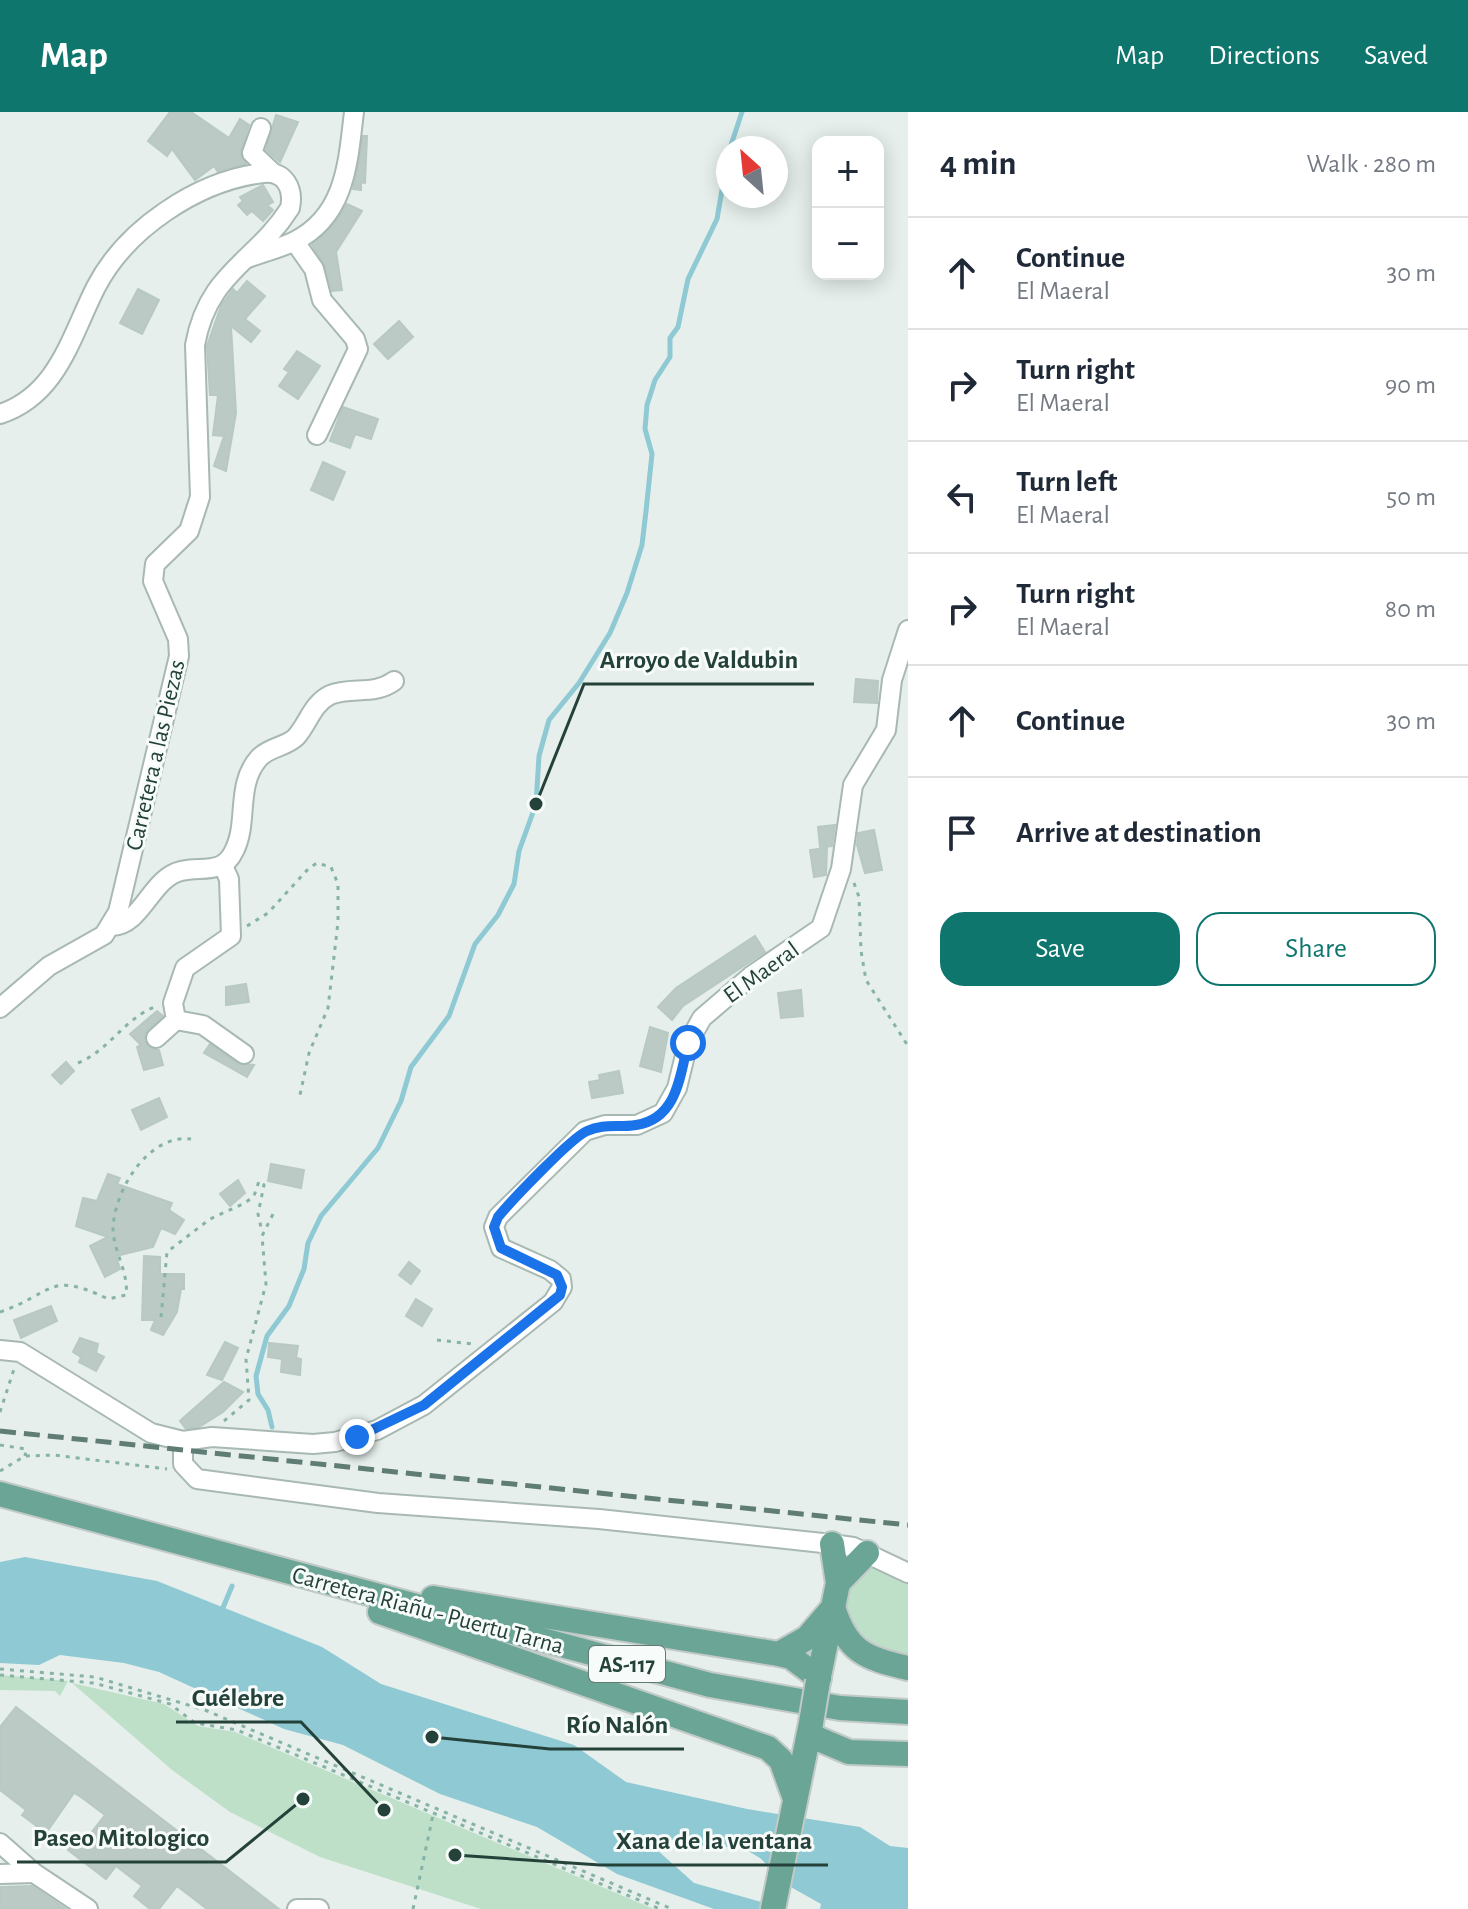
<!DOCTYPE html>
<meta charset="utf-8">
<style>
:root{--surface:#fff;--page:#f2f2f3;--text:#1f2937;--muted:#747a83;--line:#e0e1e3;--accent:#0f766e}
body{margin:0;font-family:"Alegreya Sans",sans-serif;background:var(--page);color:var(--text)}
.controls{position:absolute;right:24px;top:24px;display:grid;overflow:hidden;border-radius:16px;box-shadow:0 4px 20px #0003}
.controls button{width:72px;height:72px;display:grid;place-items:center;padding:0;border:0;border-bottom:2px solid var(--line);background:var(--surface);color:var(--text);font:40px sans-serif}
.compass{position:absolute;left:716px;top:24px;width:72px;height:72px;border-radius:50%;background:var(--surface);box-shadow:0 4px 20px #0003;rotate:333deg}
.stop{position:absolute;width:24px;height:24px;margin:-18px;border:6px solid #1a73e8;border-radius:50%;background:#fff}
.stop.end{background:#1a73e8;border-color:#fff;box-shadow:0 2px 8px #0008}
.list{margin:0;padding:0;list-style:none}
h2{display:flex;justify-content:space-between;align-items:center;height:104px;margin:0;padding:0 32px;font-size:34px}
h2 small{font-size:26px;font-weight:400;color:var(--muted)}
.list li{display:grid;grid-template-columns:52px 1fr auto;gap:24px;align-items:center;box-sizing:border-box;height:112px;padding:0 32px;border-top:2px solid var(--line)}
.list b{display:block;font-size:30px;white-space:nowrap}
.list p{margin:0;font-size:26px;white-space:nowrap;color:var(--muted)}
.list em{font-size:26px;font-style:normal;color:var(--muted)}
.actions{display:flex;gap:16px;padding:24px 32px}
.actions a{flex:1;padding:18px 0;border:2px solid var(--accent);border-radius:24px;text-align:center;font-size:28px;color:var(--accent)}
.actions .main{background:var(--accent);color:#fff}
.icon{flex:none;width:44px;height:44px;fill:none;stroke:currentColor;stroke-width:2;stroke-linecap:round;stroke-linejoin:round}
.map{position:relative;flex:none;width:908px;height:1797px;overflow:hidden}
header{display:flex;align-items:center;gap:48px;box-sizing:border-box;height:112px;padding:0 40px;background:var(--accent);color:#fff}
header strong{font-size:38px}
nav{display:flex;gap:44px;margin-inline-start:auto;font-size:28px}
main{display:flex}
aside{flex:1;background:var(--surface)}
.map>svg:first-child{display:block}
.green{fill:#bfe0c8}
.water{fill:#8ec9d4}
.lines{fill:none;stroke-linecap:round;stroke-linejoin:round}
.stream{stroke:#8ec9d4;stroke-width:5}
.building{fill:#bbcac4;stroke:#b8c9c2;stroke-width:2}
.minor-casing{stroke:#a8b8b2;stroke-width:22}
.major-casing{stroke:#c2cac8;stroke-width:28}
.path{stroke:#86b3a5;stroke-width:3;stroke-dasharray:4 6;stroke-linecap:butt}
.minor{stroke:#fff;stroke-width:18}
.major{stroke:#6aa596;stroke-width:24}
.rail{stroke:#5f7d75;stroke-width:5;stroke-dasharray:16 8;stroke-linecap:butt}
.major-bridge-casing{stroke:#c2cac8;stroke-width:28;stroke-linecap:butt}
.major-bridge{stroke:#6aa596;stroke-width:24}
.route{stroke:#1a73e8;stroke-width:10}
.labels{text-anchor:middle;stroke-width:6;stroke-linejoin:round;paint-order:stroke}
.shield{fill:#f7fbf9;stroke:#637a73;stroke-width:2}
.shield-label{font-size:22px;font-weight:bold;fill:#24423a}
.street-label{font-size:24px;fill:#24423a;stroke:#f7fbf9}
.leader{fill:none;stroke:#24423a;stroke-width:3}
.callout-dot{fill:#24423a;stroke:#f7fbf9;stroke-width:3}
.callout-label{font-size:26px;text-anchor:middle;font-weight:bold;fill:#24423a;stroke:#f7fbf9;stroke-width:6;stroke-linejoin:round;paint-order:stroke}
</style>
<header>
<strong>Map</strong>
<nav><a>Map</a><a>Directions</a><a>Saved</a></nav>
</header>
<main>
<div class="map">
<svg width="908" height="1797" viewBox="0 0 908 1797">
<rect width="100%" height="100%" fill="#e6efeb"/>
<g class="green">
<path d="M867,1441L908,1461V1556L859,1540L838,1471Z"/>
<path d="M0,1563L68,1569L60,1584L55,1579L0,1578Z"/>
<path d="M72,1571L164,1592L198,1614L235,1620L654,1797H481L320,1745L230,1700L172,1658Z"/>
</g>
<path class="water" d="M25,1445L157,1469L322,1535L381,1572L574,1633L626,1670L747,1697L860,1715L890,1734L908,1736V1797H820L821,1792L789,1774L760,1746L743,1736L695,1733L653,1723L646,1728L694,1771L786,1797H714L617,1762L537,1715L440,1682L343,1633L284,1617L159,1560L124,1551L60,1543L39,1553L0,1551V1450Z"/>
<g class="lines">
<g class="stream">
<path d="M730,36L742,0"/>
<path d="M272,1315L268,1298L258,1282L256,1264L267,1224L289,1194L304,1157L308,1131L321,1104L378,1036L401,989L411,955L449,904L475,832L498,803L514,772L519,739L536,692L539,644L549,608L579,571L610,521L627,481L642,433L646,399L652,342L645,317L647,293L655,268L670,245V226L678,215L688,167L717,107L728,43"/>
<path d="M220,1503L232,1474"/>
</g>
</g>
<g class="building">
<path d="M170,0H191L229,26L240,7L249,13L241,38L246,52L218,60L214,54L195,68L172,37L167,44L148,29Z"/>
<path d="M276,3L298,10L280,50L266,38Z"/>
<path d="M363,24H367L365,71L361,70V78L353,77Z"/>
<path d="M263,73L273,90L267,93L273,98L263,109L252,99L247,103L238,93L243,89L240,85Z"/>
<path d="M347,92L362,99L336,140L342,178L332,179L325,154L312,133L333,113Z"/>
<path d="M247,169L265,184L245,207L260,219L251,230L231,214L236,301L226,359L214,354L224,324L213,323L218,283H210L207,234L221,194L233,177L237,181Z"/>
<path d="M138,177L159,188L142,222L120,211Z"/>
<path d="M399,209L413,225L388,247L374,232Z"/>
<path d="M297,239L320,254L298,287L279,274L289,260L284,257Z"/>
<path d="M343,295L378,307L371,327L355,322L350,336L330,329Z"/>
<path d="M323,350L345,360L333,388L311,378Z"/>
<path d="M856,567L878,569L877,591L854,590Z"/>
<path d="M835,713L832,734L820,735L818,715Z"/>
<path d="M874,718L882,758L865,761L857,733L858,721Z"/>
<path d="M827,736L826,763L814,765L810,738Z"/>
<path d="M755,824L765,840L683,894L672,908L658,895L676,876Z"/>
<path d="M246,872L249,890L226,893V875Z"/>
<path d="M801,878L803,904L781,906L778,881Z"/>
<path d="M157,899L163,904L147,918L144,928L148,935L159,938L163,953L144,958L137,935L141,933L130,922Z"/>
<path d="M650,915L668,921L661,960L640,954Z"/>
<path d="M210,932L238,952L254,953L247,965L204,941Z"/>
<path d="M66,950L74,959L61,972L52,963Z"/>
<path d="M619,959L623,981L592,986L589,970L600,968L599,963Z"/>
<path d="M159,986L167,1005L141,1018L132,998Z"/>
<path d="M271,1052L304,1058L301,1076L268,1069Z"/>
<path d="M108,1062L120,1066L117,1072L172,1091L169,1098L184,1108L175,1122L161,1116L153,1135L116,1144L120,1157L105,1165L90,1134L108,1125L76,1114L83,1086L97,1089Z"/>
<path d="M238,1068L245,1081L230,1094L220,1082Z"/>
<path d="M144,1144L160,1145V1162H184V1177H181L177,1200L163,1223L151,1218L155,1208H142Z"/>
<path d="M409,1150L420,1159L411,1172L399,1163Z"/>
<path d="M416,1187L432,1197L422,1214L406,1204Z"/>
<path d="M51,1194L57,1209L21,1226L14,1208Z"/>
<path d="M80,1226L98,1232L96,1241L104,1245L96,1259L79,1250L81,1245L73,1240Z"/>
<path d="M225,1230L238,1236L222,1268L207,1263Z"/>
<path d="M269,1231L298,1234L296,1246L301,1247L300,1263L281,1260L282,1247L268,1245Z"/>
<path d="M224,1270L243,1280L223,1300L199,1315L186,1317L180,1309Z"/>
<path d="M16,1595L279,1797H207L177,1774L159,1797H150L134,1784L142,1774L116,1754L106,1767L68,1738L80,1722L87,1726L105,1703L81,1685L74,1681L46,1721L22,1703L26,1698L0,1678V1615Z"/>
<path d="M32,1774L66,1797H0V1775Z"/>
</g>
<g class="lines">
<g class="minor-casing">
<g id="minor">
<path d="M261,16L252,41L272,60"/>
<path d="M295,130L314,157L322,188L355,227L358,237L317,323"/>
<path d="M248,146C263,140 281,136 295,129C346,103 348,50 354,0"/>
<path d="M0,302C58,283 71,224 96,175C126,117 197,69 263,61C285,58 294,77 290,96C256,150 208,160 195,233L200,385L189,419L155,452L153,469L178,527L179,544L118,800L104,823L49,854L0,896"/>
<path d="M112,814C142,813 151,766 181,759C202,754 223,763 234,739C249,710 235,673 259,646C269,635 286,635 296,625C308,612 312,592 330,583C351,574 374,584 394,569"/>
<path d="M176,908L203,913L244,942"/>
<path d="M156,926L176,908L173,891L185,856L231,824L229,767L223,754"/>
<path d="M0,1238L20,1240L151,1321L183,1329L212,1325L313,1332L335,1330L377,1318L424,1293L553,1190L562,1175L561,1167L550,1158L501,1136L494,1115L498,1105L585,1019L605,1013H637L663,1001L677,976L688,931L702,906L751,864L821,816L841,757L853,673L886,618L892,568L908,518"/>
<path d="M183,1329V1352L197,1367L378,1391L599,1407L832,1432L853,1435L908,1461"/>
<path d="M0,1731L34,1761L88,1797"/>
<path d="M0,1762L34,1761"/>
<path d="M297,1797H319"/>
</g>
</g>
<g class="major-casing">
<g id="major">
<path d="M0,1382L710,1573L840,1596L908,1600"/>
<path d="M838,1471L867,1441"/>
<path d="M433,1486L779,1542L791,1545L819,1566"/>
<path d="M833,1495C847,1540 865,1546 908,1556"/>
<path d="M380,1500L768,1636L781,1648L794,1684"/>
<path d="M779,1542L807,1526L831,1498"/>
<path d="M818,1569L838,1471L832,1432"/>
<path d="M809,1623L849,1640L908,1642"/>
<path d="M773,1797L811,1611"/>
</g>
</g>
<g class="path">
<path d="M854,771L859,785L861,839L866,868L908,934"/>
<path d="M247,814L268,801L309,756L317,751L331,755L338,772V810L328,896L309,941L300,983"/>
<path d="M78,951C110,938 124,906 157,894"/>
<path d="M0,1200C55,1181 48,1158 108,1187L126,1183C129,1160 113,1139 113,1116C115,1076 149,1022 191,1027"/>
<path d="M161,1205L167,1140L210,1107L245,1091L254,1084L259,1069L264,1073L258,1102L262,1120"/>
<path d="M437,1228L473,1232"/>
<path d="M0,1300L15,1254"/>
<path d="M224,1309L249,1288L246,1247L266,1172L262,1124L273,1102"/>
<path d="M0,1333L26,1337L25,1344"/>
<path d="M0,1359L25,1344L54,1343L167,1357"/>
<path d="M0,1557L95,1565L205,1598L672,1797"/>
<path d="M0,1563L94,1571L170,1592L195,1611L237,1618L660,1797"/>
<path d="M413,1797L433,1703"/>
</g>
<use href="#minor" class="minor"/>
<use href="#major" class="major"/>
<path class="rail" d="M0,1319L908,1413"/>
<g class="major-bridge-casing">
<path id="major-bridge" d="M811,1611L818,1569"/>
</g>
<use href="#major-bridge" class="major-bridge"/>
</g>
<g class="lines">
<path class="route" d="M357,1325L424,1293L560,1183L562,1175L557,1163L501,1136L494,1115L498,1105C511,1089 571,1026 587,1019C604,1011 618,1016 636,1013C677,1007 680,964 688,931"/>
</g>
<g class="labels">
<rect class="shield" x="589" y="1534" width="76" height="36" rx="6"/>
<g class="shield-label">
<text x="627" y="1560">AS-117</text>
</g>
<g class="street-label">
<text transform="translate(155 643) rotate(-77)" y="8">Carretera a las Piezas</text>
<text transform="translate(761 860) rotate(-36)" y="8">El Maeral</text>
<text transform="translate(428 1498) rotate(15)" y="8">Carretera Riañu - Puertu Tarna</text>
</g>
</g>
<path class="leader" d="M536 692L584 572H814M384 1698L301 1610H176M432 1625L550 1637H684M303 1687L226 1750H17M455 1743L600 1753H828"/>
<g class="callout-dot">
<circle cx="536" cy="692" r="8"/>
<circle cx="384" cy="1698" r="8"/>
<circle cx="432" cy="1625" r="8"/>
<circle cx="303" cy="1687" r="8"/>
<circle cx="455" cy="1743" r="8"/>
</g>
<g class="callout-label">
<text x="699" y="556">Arroyo de Valdubin</text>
<text x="238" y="1594">Cuélebre</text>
<text x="617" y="1621">Río Nalón</text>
<text x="121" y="1734">Paseo Mitologico</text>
<text x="714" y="1737">Xana de la ventana</text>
</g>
</svg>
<div class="controls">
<button>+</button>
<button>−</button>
</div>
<svg class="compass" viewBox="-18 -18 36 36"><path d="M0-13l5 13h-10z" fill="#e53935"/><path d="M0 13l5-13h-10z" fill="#747a83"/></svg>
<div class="stop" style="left:688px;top:931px"></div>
<div class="stop end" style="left:357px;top:1325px"></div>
</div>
<aside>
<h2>4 min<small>Walk · 280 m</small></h2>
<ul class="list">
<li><svg class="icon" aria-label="ahead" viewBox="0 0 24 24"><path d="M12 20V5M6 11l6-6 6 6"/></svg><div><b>Continue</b><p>El Maeral</p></div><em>30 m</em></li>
<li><svg class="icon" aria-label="right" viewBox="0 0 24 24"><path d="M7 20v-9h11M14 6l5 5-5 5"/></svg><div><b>Turn right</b><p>El Maeral</p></div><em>90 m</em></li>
<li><svg class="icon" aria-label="left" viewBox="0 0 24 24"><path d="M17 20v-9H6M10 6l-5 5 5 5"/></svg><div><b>Turn left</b><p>El Maeral</p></div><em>50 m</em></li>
<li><svg class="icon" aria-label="right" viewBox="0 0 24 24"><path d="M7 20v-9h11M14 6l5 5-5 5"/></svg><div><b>Turn right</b><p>El Maeral</p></div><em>80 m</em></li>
<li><svg class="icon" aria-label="ahead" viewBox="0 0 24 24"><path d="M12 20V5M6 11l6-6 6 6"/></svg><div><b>Continue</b></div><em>30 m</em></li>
<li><svg class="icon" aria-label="arrive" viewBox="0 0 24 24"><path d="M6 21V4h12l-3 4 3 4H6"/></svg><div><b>Arrive at destination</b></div></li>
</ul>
<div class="actions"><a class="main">Save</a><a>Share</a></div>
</aside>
</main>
